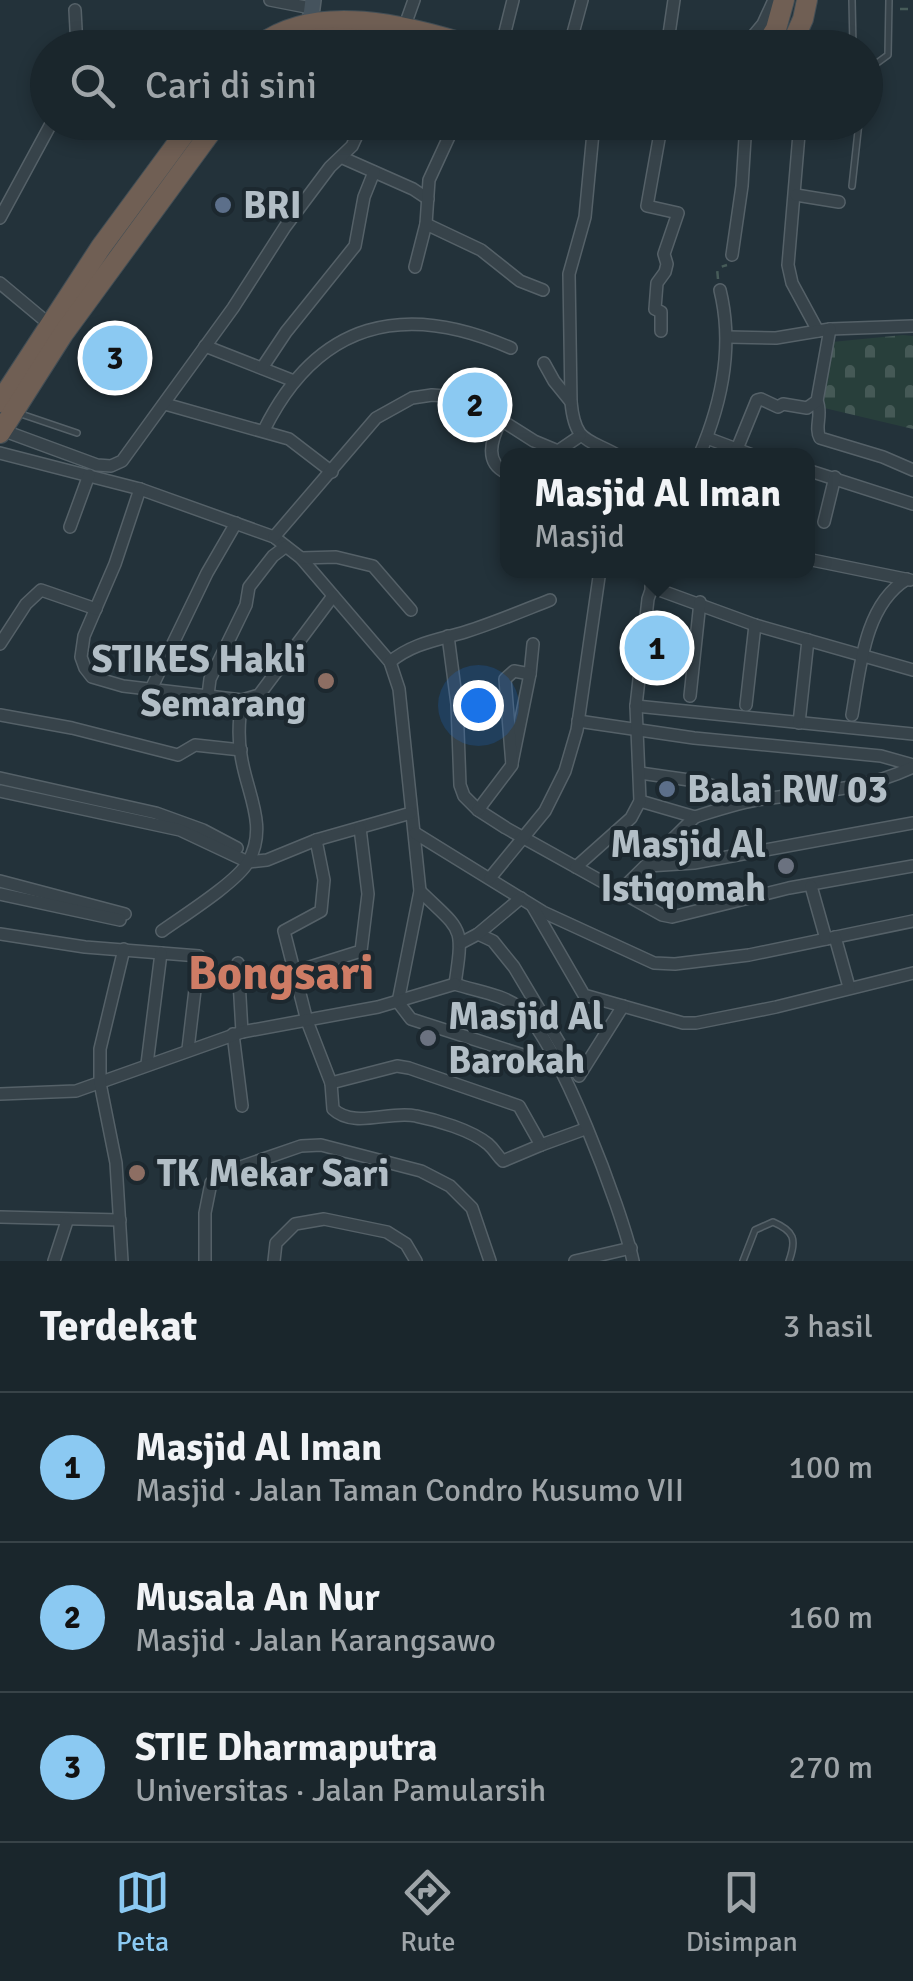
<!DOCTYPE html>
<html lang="id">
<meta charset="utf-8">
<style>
:root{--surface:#1a262c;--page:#273238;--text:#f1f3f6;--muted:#9fa5a9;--line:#384348;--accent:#8bc9f2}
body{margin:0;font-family:Signika,sans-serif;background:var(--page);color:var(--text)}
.you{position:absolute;left:478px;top:705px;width:35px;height:35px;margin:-25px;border:8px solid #fff;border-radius:50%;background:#1a73e8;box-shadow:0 0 0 15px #1a73e833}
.badge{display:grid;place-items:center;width:65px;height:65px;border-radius:50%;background:var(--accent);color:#111;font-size:32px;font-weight:700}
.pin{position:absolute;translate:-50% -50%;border:5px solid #fff;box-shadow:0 2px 10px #0006}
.popup{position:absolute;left:500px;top:448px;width:315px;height:130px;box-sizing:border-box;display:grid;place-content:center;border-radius:20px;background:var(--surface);filter:drop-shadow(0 2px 8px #0005);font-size:32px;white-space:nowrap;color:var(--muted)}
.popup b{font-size:38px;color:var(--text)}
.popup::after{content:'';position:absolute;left:50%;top:100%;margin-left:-20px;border:20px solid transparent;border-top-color:var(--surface)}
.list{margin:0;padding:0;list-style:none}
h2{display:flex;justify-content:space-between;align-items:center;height:130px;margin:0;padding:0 40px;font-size:42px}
h2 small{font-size:32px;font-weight:400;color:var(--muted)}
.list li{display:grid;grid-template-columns:65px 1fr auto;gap:30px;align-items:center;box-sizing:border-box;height:150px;padding:0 40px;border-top:2px solid var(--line)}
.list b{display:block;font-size:38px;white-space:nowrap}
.list p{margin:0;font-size:32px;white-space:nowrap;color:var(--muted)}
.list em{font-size:32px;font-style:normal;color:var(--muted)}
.icon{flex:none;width:55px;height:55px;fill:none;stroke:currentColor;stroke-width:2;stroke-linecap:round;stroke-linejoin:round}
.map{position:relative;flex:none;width:913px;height:1261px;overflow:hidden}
.search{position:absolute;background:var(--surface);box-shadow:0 5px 15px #0003;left:30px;right:30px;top:30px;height:110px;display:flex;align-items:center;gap:25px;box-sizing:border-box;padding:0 35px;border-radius:55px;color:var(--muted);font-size:38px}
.sheet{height:580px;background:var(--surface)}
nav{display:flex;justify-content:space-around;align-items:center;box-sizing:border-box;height:140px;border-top:2px solid var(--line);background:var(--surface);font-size:28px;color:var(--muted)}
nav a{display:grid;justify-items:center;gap:5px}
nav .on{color:var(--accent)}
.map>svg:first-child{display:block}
.cemetery{fill:url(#cemetery-stones)}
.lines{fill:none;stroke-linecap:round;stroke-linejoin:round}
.lane-casing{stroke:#556168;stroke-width:8}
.street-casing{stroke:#556168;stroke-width:14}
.secondary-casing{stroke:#556168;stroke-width:18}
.highway-casing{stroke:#424e55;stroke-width:22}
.path{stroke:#475c59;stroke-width:2.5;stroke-dasharray:8 8;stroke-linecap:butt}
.lane{stroke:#37434a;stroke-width:5}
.street{stroke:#37434a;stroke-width:11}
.secondary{stroke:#45535d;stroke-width:15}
.highway{stroke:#705f54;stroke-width:20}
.service-dot{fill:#5c6f8a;stroke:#1c282f;stroke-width:4}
.education-dot{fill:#8d6e63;stroke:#1c282f;stroke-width:4}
.worship-dot{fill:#6b7280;stroke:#1c282f;stroke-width:4}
.labels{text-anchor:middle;stroke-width:8;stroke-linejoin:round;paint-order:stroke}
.poi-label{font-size:38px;font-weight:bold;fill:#b2bec6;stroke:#1c282f;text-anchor:start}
.district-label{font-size:48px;font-weight:bold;fill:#ce7c65;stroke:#1c282f}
</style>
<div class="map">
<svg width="913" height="1261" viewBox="0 0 913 1261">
<defs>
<pattern id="cemetery-stones" width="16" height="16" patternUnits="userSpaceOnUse" patternTransform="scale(2.5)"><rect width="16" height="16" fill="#283f3b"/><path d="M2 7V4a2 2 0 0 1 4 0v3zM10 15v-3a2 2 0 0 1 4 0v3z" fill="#455956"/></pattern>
</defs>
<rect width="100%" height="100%" fill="#23323a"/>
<path class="cemetery" d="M903,335L913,336V429L820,407L832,342Z"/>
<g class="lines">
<g class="lane-casing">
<g id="lane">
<path d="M852,0L853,48"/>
<path d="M866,71L888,55L889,0"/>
<path d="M852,186L859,122"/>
<path d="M18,413L77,433"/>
<path d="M743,1261L755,1230L773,1222C794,1231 797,1239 789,1261"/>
</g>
</g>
<g class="street-casing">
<g id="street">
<path d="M270,0L311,8"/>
<path d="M75,10L77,48"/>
<path d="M404,28L414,0"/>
<path d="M501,48L513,0"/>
<path d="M569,48L582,0"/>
<path d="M667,48L674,0"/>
<path d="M743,48L763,24L774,0"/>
<path d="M594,122L585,217L569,274L571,402C575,444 588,438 619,456"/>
<path d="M800,122L788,265L792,283L818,331"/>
<path d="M343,158L413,189L428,199"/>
<path d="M796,195L839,202"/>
<path d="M0,218L52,122"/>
<path d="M426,224L481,250L520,281L543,290"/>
<path d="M732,255L742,186L746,122"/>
<path d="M415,267L426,224L429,180L453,128L474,122"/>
<path d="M0,283L49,324"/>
<path d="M661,331V312L655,309L657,283L665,272L667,264L664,254L678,213L647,206L662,122"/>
<path d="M728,337L776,338L830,329L913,326"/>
<path d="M205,346L294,381"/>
<path d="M544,363L554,381L571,402"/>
<path d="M262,368L286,332L355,246L364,197L374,172"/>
<path d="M817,401C823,414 814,427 820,438L883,457L913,470"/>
<path d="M165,404L289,439L332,472"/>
<path d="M501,420C491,440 484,463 507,473"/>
<path d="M2,430L97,465L111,466L122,461L233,308L285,227L330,167L352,146L363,122"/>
<path d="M264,430C318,321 404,301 511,348"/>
<path d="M707,438L755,456"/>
<path d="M737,449L757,400L761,399L778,407L783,404L807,408L817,401L830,329"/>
<path d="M0,453L140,489L274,537L301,558L390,662L399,689L420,891L398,1002L411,1019L557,1066"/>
<path d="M699,456C722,403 734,347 720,290"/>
<path d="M807,470L913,504"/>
<path d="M140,489L115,564L84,636L81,657L85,668L92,677L123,686L242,700"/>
<path d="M824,522L835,477"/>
<path d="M70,527L89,475"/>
<path d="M274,537L376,418L412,398L432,395L473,398L491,406L501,420L534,441L558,451L580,436"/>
<path d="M301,558L336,557L373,566L411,610"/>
<path d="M807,559L910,580"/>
<path d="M651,587L755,625L913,670"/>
<path d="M448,636L457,704L460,785L464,796L478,810L506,828L662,915L672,917L789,888L913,866"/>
<path d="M0,644L26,604L41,590L96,609"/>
<path d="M390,662C413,643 438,640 465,632C494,623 522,611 550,600"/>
<path d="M150,691L207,573L236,523"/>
<path d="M208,695L210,679L246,605L249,587L273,556L285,547"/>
<path d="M690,696L700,602"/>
<path d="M746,705L755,625"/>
<path d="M636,706L913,734"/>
<path d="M0,715L72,728L178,755L195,745L241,750"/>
<path d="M852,715C860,669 864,605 907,579"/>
<path d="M578,721L694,738L881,756L913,765"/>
<path d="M799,723L808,640"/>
<path d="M512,763L530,674L533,644"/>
<path d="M640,773L696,781L756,798"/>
<path d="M0,778L156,813L203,830L237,848"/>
<path d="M0,791L180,830L248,862L267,860L316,840L411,813"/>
<path d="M640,801L695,817"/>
<path d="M478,810L512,765L505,679L514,671L530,674"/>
<path d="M695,817C717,810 740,802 763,799C815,792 865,790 913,767"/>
<path d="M415,833L543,912L654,963L675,964L749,955L913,921"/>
<path d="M316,840L324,880L321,911L284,931L307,1021L331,1083L397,1066L409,1068L519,1106L541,1145L585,1129"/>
<path d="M648,866L694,863L913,823"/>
<path d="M576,867L631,818L640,801L636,706L648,599L658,570"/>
<path d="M490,878L545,811L565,771L577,730L600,570"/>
<path d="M0,881L125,914"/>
<path d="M811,886L826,939"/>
<path d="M420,891C462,932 464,924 455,984"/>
<path d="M620,891L695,817"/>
<path d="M0,894L120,920"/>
<path d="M533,907L584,995L683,1023H696L776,1007L913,973"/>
<path d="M162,931C183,916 237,882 248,862C269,826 246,792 241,755C238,738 239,718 242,700L259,695L333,596"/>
<path d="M0,934L85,947L199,956L188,1049"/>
<path d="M478,934L493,941L514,967L579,1076L623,1006"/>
<path d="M835,937L849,987"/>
<path d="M461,943L478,934L521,898"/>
<path d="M238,963L242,1032"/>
<path d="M297,971L361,951L368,894L360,828"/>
<path d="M455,984C475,991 503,994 520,1008C558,1039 622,1210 633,1261"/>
<path d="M233,1034L242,1106"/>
<path d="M147,1064L161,953"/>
<path d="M331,1083L333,1109C354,1129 390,1110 416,1116C437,1120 471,1130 488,1144C495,1150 497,1156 503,1161L541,1145"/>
<path d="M0,1094L76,1091L242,1032L378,1007L455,984"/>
<path d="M0,1217L120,1220"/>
<path d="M54,1261L67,1221"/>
<path d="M122,1261L116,1163L100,1083V1049L124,949"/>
<path d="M205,1261V1213L211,1183L223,1173L301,1146L321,1145L421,1171L450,1186L472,1208L490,1261"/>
<path d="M274,1261L276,1243L295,1224L324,1219L387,1232L406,1244L416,1261"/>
<path d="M575,1261L631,1248"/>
</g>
</g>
<g class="secondary-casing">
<path id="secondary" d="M309,31L313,0"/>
</g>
<g class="highway-casing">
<g id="highway">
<path d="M256,48C315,0 410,26 478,48"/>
<path d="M281,48C317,32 362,37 399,48"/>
<path d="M764,48L776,29L784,0"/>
<path d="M790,48L803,19L807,0"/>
<path d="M0,402L101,247L193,122"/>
<path d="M0,433L63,334L218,122"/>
</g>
</g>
<g class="path">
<path d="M900,9H913"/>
<path d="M718,279L717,268L727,265"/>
</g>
<use href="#lane" class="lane"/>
<use href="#street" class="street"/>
<use href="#secondary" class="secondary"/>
<use href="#highway" class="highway"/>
</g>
<g class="service-dot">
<circle cx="223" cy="205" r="10"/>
<circle cx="667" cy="789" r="10"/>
</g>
<g class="education-dot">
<circle cx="326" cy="681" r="10"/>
<circle cx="137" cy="1173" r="10"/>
</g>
<g class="worship-dot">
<circle cx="786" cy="866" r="10"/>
<circle cx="428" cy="1038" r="10"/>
</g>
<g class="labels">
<g class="poi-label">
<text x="243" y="218">BRI</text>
<text x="306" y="672" text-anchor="end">STIKES Hakli<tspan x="306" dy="44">Semarang</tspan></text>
<text x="687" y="802">Balai RW 03</text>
<text x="766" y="857" text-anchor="end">Masjid Al<tspan x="766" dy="44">Istiqomah</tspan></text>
<text x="448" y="1029">Masjid Al<tspan x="448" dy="44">Barokah</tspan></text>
<text x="157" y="1186">TK Mekar Sari</text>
</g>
<g class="district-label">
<text x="281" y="989">Bongsari</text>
</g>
</g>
</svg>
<div class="you"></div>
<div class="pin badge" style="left:657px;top:648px">1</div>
<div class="popup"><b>Masjid Al Iman</b>Masjid</div>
<div class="pin badge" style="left:475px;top:405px">2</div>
<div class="pin badge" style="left:115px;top:358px">3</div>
<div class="search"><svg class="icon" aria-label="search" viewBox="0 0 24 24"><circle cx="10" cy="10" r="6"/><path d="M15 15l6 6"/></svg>Cari di sini</div>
</div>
<section class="sheet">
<h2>Terdekat<small>3 hasil</small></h2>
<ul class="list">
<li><span class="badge">1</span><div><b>Masjid Al Iman</b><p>Masjid · Jalan Taman Condro Kusumo VII</p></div><em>100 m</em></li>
<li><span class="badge">2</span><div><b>Musala An Nur</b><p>Masjid · Jalan Karangsawo</p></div><em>160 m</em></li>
<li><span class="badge">3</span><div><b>STIE Dharmaputra</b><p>Universitas · Jalan Pamularsih</p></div><em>270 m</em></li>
</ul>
</section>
<nav>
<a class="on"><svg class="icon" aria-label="map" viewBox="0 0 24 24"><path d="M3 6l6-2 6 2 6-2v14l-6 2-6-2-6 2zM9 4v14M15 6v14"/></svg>Peta</a>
<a><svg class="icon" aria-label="directions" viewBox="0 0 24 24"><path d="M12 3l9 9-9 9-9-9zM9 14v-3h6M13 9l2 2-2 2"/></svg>Rute</a>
<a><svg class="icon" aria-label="saved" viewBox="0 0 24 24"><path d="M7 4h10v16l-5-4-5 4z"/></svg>Disimpan</a>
</nav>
